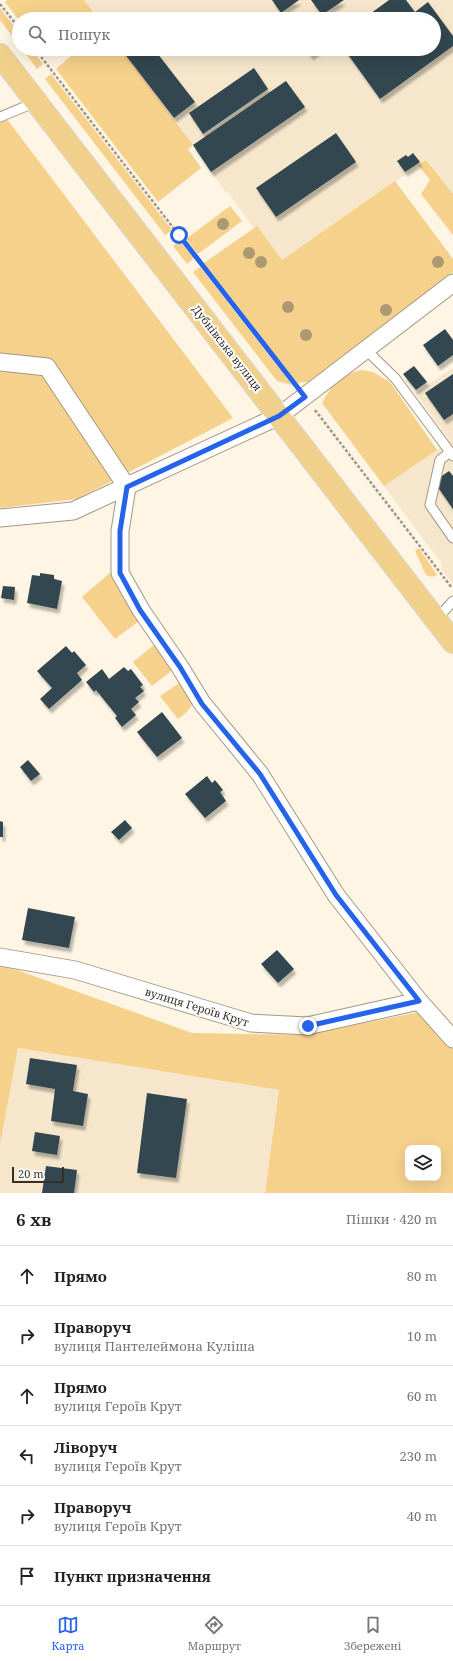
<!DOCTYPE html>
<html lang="uk">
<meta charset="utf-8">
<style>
:root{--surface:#fff;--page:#f6f6f6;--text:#222;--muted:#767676;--line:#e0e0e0;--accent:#2563eb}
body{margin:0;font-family:"Noto Serif",serif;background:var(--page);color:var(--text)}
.controls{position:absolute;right:12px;bottom:12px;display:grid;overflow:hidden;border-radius:8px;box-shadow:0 4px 16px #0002}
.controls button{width:36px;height:36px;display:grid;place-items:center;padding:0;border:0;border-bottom:1px solid var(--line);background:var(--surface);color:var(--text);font:20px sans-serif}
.scale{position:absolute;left:12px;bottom:10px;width:52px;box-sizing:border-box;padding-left:4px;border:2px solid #342f27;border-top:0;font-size:11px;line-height:14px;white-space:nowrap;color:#342f27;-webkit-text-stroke:3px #fff;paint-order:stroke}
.stop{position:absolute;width:12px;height:12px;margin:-9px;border:3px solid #2563eb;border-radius:50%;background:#fff}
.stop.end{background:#2563eb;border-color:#fff;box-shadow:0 1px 4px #0008}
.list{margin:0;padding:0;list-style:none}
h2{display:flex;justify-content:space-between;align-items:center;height:52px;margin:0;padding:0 16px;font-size:17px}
h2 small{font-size:13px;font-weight:400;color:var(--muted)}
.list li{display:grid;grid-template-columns:26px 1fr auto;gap:12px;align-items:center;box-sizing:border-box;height:60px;padding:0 16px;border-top:1px solid var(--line)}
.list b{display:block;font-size:15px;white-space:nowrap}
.list p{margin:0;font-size:13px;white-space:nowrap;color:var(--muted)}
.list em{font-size:13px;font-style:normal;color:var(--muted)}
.icon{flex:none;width:22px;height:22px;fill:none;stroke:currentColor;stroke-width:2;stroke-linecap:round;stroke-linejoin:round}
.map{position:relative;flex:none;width:453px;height:1193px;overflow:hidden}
.search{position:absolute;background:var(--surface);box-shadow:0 4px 16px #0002;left:12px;right:12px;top:12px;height:44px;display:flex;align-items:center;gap:10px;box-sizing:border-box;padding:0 14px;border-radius:22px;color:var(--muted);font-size:15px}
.sheet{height:412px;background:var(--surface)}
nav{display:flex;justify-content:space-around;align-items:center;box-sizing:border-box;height:56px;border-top:1px solid var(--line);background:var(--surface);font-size:11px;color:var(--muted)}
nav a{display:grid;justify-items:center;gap:2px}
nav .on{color:var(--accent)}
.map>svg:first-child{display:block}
.built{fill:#f6e7cc}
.green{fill:#f5d18c;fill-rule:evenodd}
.building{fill:#32474f;filter:url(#shadow)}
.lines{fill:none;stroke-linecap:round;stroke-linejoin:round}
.service-casing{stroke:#a29885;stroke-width:11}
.minor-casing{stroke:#a29885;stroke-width:19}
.primary-casing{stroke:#dadad8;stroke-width:24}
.path{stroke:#9e968a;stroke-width:2.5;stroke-dasharray:3 2;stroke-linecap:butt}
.service{stroke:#fff;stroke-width:9}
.minor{stroke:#fff;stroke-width:17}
.primary{stroke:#f1d08b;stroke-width:22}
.tree{fill:#ac9971}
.route{stroke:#2563eb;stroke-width:5}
.labels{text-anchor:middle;stroke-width:4;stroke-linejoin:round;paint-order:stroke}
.street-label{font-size:11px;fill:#342f27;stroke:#fff}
</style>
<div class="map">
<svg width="453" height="1193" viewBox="0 0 453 1193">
<defs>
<filter id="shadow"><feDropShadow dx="2.5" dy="4.5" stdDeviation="1" flood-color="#0004"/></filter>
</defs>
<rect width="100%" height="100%" fill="#fef5e4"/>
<g class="built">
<path d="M84,0H453V194L426,160L282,260L257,226L254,228L228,192L226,193L174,118L121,49H434V19H98Z"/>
<path d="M453,368V584L441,569L442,564L384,486L450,441L415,393Z"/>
<path d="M18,1048L280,1090L265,1193H0V1145Z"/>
</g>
<g class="green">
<path d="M7,0H84L96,16L93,19L19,20L5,2Z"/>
<path d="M0,8L19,33V45L0,20Z"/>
<path d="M22,49H32L43,64L37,69Z"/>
<path d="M79,49H121L193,145L188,149L201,168L158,202L56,69Z"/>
<path d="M51,74L172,230L165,235L45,79Z"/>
<path d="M0,110L233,418L77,499L0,508Z"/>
<path d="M426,160L453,194V235L421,194L430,180L418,165Z"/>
<path d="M395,181L453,259V272L308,382L297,383L204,263L257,226L282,260Z"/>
<path d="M230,206L242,221L198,254L186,239Z"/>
<path d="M180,241L194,258L187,264L173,246Z"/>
<path d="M200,267L292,385L277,381L193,272Z"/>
<path d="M360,370L373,372L390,382L437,450L384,486L322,403C332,385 339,376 360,370Z"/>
<path d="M419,548L437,575L432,577L426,575L415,551Z"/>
<path d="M111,572L139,621L115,639L82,597Z"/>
<path d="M154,645L174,669L152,686L133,662Z"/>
<path d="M181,682C194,702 199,703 178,719L160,696Z"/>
<path d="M0,967L17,970L192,1033L305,1035L419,1012L453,1049V1193H265L279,1090L18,1048L0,1145ZM408,1148H438V1178H408Z"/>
</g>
<g class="building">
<path d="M272,0H299L281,13Z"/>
<path d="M311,0H344L322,15Z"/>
<path d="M389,0H406L415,12L428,2L453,36V46L380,99L344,49H434V19H363Z"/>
<path d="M125,12L131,19H116Z"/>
<path d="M121,49H154L195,102L174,118Z"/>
<path d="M306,49H320L311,56Z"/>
<path d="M254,68L268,89L203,134L189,113Z"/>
<path d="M286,81L305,107L211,172L193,145Z"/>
<path d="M336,133L356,162L276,217L256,188Z"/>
<path d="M413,153L420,162L405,172L397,161L406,155L408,157Z"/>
<path d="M445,329L453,340V355L438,366L423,345Z"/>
<path d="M414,366L427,382L416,390L403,374Z"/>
<path d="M453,374V414L444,420L425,393Z"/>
<path d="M449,471L453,476V509L437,486L439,478Z"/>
<path d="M40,573L54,575V579L62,581L57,609L27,603L32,575L40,576Z"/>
<path d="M3,586L15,587L14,600L1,598Z"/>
<path d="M66,646L72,653L74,651L86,665L77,673L82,680L49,709L40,699L52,688L37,671Z"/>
<path d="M124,667L128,671L131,669L143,685L140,687L144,691L135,698L139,702L131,709L136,715L122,727L115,718L117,716L96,690L94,692L86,682L102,669L109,679Z"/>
<path d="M162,712L182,738L157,757L137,732Z"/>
<path d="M28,760L40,774L31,781L20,767Z"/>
<path d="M207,776L212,783L215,780L223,790L220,792L226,801L205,818L185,794Z"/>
<path d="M125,820L132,828L119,840L111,832Z"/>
<path d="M0,821L3,822V837H0Z"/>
<path d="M28,908L75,917L69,948L22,940Z"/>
<path d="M277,950L294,969L278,983L261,964Z"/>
<path d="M30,1058L77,1065L73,1091L88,1094L83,1126L51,1121L55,1089L26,1084Z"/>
<path d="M147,1093L187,1099L176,1178L137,1173Z"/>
<path d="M35,1132L60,1136L57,1155L32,1151Z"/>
<path d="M46,1166L77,1170L74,1193H42Z"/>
</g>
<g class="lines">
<g class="service-casing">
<g id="service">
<path d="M0,117L36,102"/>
<path d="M366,350L395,378L453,456"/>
<path d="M450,452L440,460L430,505L453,538"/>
<path d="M436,620L453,601"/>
</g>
</g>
<g class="minor-casing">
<g id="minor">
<path d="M0,362L47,367L127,487L120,531V573L141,610L180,667L202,703L260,774L336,895L419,1001L453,1039"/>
<path d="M0,518L73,511L279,416L453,283"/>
<path d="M0,957L75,970L251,1023L307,1026L419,1001"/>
</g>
</g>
<g class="primary-casing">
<path id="primary" d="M0,55L453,642"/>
</g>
<g class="path">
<path d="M0,4L19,28"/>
<path d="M35,49L294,384"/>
<path d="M315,410L452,588"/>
</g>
<use href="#service" class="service"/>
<use href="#minor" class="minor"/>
<use href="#primary" class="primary"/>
</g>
<g class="tree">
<circle cx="223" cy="224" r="6"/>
<circle cx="249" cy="253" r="6"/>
<circle cx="261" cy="262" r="6"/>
<circle cx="438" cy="262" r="6"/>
<circle cx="288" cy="307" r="6"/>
<circle cx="386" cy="310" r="6"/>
<circle cx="306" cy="335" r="6"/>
</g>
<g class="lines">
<path class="route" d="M179,235L305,397L279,416L127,487L120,531V573L140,610L180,667L202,704L260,774L336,895L419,1001L308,1026"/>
</g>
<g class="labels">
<g class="street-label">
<text transform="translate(227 348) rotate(52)" y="4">Дубнівська вулиця</text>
<text transform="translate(197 1007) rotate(17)" y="4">вулиця Героїв Крут</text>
</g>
</g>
</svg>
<div class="controls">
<button><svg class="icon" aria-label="layers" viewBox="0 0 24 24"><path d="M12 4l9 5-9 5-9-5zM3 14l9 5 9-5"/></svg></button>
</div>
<div class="scale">20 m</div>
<div class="stop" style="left:179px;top:235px"></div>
<div class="stop end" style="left:308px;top:1026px"></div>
<div class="search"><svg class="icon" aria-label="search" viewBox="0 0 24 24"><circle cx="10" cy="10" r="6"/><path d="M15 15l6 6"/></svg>Пошук</div>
</div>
<section class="sheet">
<h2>6 хв<small>Пішки · 420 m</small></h2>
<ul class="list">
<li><svg class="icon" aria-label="ahead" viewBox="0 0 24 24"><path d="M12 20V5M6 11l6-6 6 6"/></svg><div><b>Прямо</b></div><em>80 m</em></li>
<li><svg class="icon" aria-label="right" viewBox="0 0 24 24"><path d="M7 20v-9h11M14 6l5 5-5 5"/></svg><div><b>Праворуч</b><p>вулиця Пантелеймона Куліша</p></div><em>10 m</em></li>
<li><svg class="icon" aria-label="ahead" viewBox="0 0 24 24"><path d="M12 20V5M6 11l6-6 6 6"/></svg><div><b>Прямо</b><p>вулиця Героїв Крут</p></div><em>60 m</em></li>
<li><svg class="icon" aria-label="left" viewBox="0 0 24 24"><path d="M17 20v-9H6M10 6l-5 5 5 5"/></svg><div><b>Ліворуч</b><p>вулиця Героїв Крут</p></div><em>230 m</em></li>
<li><svg class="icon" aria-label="right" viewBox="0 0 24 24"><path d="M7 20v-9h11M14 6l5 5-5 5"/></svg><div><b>Праворуч</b><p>вулиця Героїв Крут</p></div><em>40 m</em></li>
<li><svg class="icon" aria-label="arrive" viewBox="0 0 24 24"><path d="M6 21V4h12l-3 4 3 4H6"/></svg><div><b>Пункт призначення</b></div></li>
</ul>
</section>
<nav>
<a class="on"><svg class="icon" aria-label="map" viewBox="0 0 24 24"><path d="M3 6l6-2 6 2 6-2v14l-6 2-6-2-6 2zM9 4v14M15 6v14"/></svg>Карта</a>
<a><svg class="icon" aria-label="directions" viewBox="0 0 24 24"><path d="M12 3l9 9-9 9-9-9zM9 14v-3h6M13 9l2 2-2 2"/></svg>Маршрут</a>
<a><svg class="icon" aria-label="saved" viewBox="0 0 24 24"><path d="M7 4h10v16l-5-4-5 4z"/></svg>Збережені</a>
</nav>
